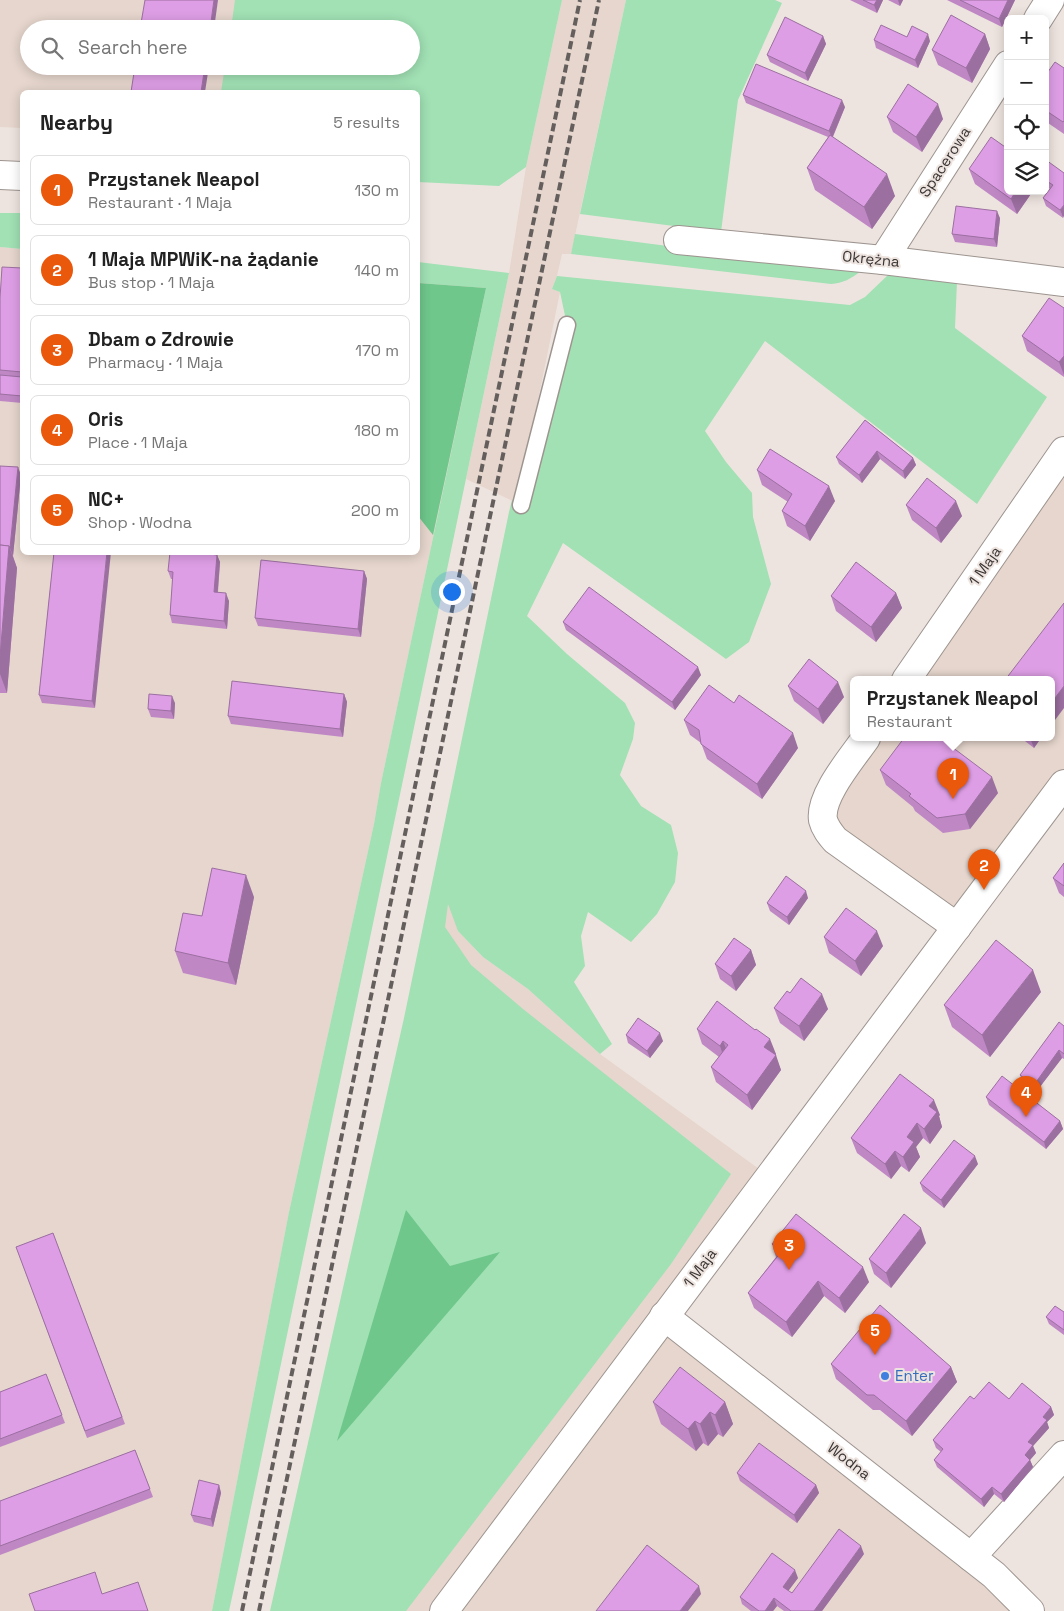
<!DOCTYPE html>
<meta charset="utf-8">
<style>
:root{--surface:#fff;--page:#f2f2f2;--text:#222;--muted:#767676;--line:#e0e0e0;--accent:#ea580c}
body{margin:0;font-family:"Space Grotesk",sans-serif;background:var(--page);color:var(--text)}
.controls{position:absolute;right:15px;top:15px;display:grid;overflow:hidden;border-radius:8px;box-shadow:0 2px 12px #0003}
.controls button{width:45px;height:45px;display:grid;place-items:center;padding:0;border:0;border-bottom:1px solid var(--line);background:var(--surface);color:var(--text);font:25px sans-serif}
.you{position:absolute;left:451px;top:591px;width:18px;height:18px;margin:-12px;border:4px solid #fff;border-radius:50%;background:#1a73e8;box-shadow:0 0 0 8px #1a73e833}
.badge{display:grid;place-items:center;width:32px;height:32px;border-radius:50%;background:var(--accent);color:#fff;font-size:16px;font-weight:700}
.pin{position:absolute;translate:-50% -41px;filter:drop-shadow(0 1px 2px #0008)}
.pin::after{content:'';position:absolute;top:26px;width:18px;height:15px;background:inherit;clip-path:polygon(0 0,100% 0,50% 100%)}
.popup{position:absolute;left:850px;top:676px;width:205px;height:65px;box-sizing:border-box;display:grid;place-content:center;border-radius:8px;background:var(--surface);filter:drop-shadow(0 1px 4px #0005);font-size:16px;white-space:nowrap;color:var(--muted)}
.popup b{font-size:19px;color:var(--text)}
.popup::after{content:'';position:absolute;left:50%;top:100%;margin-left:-10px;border:10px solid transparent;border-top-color:var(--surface)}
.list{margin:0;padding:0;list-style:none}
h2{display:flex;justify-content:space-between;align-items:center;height:65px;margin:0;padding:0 20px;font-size:21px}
h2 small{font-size:16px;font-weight:400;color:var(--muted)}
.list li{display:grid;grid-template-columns:32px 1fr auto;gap:15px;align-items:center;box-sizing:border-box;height:70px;margin:0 10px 10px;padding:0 10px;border:1px solid var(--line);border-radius:8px}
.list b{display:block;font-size:19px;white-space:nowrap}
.list p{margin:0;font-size:16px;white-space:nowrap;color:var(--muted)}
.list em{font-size:16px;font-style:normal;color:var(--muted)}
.icon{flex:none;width:28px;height:28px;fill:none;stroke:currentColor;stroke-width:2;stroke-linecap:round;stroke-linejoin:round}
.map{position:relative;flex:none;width:1064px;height:1611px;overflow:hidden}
.search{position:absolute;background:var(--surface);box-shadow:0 2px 12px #0003;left:20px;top:20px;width:400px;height:55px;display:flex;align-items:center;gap:12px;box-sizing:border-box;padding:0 18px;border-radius:28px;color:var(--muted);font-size:19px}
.panel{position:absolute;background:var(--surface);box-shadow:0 2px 12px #0003;left:20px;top:90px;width:400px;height:465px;border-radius:8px}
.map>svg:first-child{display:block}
.built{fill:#e6d6cd;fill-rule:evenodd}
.green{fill:#a1e1b4}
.forest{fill:#6fc78c}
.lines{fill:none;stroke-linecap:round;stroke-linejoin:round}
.lane-casing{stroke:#9d948f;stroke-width:19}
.street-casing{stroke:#9d948f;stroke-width:30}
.secondary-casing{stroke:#9d948f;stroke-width:30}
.lane{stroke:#fff;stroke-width:16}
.street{stroke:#fff;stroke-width:28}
.secondary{stroke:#fff;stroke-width:28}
.rail{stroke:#645f5d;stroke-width:4;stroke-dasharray:8 4;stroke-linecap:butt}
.wall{fill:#bf88c5}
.shaded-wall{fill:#9b6fa0}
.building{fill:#de9ee5;stroke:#9b6fa0}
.shop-dot{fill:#3f7fe0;stroke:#eee4df;stroke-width:2}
.labels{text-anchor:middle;stroke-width:4;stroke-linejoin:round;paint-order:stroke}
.street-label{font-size:15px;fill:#3a3635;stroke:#eee4df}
.shop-label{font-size:15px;fill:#366cbe;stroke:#eee4df;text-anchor:start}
</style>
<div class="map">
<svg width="1064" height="1611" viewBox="0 0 1064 1611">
<rect width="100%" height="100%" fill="#eee4df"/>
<g class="built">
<path d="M0,0H491L418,92H22V128L0,127ZM29,29H411V66H29Z"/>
<path d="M562,0H626L571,254H562L557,276L552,289L560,292L517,503L466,479L509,273L526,167Z"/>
<path d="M0,247L22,249V552H418V283L486,288L381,783L374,824L289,1212L212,1611H0Z"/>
<path d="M1064,451V784L957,927L835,840L826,796L866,738H1052V680H906Z"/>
<path d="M446,866L458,931L483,957L528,989L600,1054L769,1176L664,1315L1030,1611H277Z"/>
</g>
<g class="green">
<path d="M235,0H562L526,167L499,186L418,182V92H221L225,66H411V29H231Z"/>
<path d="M626,0H775L782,3L738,100L721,232L580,214Z"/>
<path d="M0,213H22V249L0,247Z"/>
<path d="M575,234L861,271C851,279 843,283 831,284L571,254Z"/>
<path d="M418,262L509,273L236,1579L229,1611H212L289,1212L374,824L381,783L486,288L418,283Z"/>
<path d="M888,275L957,282L955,328L1047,397L977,504L765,341L705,431L726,462L752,493L753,517L771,584L749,642L726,659L563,543L527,616L567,654L625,703L635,723L633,739L620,775L641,806L671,825L678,853L675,882L657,914L631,942L588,912L581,936L585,966L574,982L612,1044L600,1054L528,989L483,957L458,931L448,904L445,927L471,965L523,1009L731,1174L671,1264L406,1611H270L404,1018L509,512L512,500L521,504L567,325L560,292L552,289L557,276L850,305L865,297Z"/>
</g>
<g class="forest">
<path d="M418,283L486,288L433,535L418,516Z"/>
<path d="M406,1210L450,1266L500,1252L337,1441Z"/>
</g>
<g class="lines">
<g class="lane-casing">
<path id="lane" d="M521,505L567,325"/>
</g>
<g class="street-casing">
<g id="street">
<path d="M1038,19L1050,0"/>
<path d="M0,175L22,176"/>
<path d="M678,240L883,260L1064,282"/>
<path d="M883,260L1008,65"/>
<path d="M906,680L1064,451"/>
<path d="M866,738C853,757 819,796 823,820C825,828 830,834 835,840L957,927"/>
<path d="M664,1316L994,1575L1030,1611"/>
<path d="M971,1557L1064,1455"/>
</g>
</g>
<g class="secondary-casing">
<path id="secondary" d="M444,1611L1064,784"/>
</g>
<use href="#lane" class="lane"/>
<use href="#street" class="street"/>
<use href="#secondary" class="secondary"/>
<g class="rail">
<path d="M242,1611L580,0"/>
<path d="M259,1611L599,0"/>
</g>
</g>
<g class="wall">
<path d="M850,0H883L877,13Z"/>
<path d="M888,0H903L900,6Z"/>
<path d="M947,0H1015L1002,27Z"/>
<path d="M985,34L990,49L972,83L938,65L932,50Z"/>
<path d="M823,36L826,44L808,81L770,62L767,55Z"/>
<path d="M907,37L930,41L918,68L876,48L874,40Z"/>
<path d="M1064,68V134L1045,121V76Z"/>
<path d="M743,95L845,107L833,137L895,196L872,229L815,190L807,168L828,137L746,103Z"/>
<path d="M887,117L943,119L922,152L893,132Z"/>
<path d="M1045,162L1063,218L1046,206L1043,198L1050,189L1045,185Z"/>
<path d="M969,169L1008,191H1033L1017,214L975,184Z"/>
<path d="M1000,218L997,247L955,242L952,234Z"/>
<path d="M22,268V403L0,401V298Z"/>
<path d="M1064,308V377L1027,351L1022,336Z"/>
<path d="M865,420L913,458L916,465L905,479L880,459L862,483L839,464L836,457Z"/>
<path d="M0,466L21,475L13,556L17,568L7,693H0Z"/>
<path d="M757,470L835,501L810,541L787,526L782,511L788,502L762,485Z"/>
<path d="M906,505L962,516L941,543L912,520Z"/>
<path d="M54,552L95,708L42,703L39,695Z"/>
<path d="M217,555L220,562L218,592L229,601L227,629L172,623L170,615L173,579H171L168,571Z"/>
<path d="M364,571L367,579L361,637L258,626L255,618Z"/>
<path d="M896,593L902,608L876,642L836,611L831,596Z"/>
<path d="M563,622L701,675L675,710L566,630Z"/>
<path d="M788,686L844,697L823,724L794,701Z"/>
<path d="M344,694L347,702L343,737L231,724L228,716Z"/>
<path d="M175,703L174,719L151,717L148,709Z"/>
<path d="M684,720L798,748L762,799L707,759L701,743L690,735Z"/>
<path d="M1021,738H1041L1034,748Z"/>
<path d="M880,770L998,793L970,829L943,833L915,811L913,807L886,785Z"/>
<path d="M1064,863V897L1059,893L1053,878Z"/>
<path d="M254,897L236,985L183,973L175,951L202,916Z"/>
<path d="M808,898L789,925L770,911L767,903Z"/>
<path d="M824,937L883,946L861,976L829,953Z"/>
<path d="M751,950L756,965L736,991L720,979L715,964Z"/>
<path d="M1041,992L990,1057L952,1027L944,1005Z"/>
<path d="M790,993L828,1009L804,1041L780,1023L774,1008Z"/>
<path d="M1064,1026V1059L1062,1058L1036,1092L1023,1082L1020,1075Z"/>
<path d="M697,1029L755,1030L776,1054L775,1055L781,1070L752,1110L716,1082L711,1067L719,1057L702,1044Z"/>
<path d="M626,1035L663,1041L650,1058L628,1043Z"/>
<path d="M986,1097L1060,1121L1063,1129L1046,1149L989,1105Z"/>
<path d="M940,1115L939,1116L942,1127L930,1144L923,1138L916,1147L920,1157L909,1172L901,1166L891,1179L857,1153L851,1138Z"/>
<path d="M978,1164L944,1208L923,1191L920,1183Z"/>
<path d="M53,1233L125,1424L87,1438L16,1247Z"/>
<path d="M926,1243L891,1288L874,1274L869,1259Z"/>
<path d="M772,1244L869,1282L845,1313L824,1296L792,1337L754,1308L748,1293L776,1257Z"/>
<path d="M1064,1312V1335L1049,1324L1046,1317Z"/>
<path d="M831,1364L951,1367L957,1382L912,1436L880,1410H873L836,1379Z"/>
<path d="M46,1374L65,1423L0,1447V1392Z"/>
<path d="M974,1399H1009L1051,1407L1054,1415L1047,1422L1049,1428L1033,1446L1036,1453L1030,1460L1033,1467L1004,1502L994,1494L984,1507L937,1467L934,1460L941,1452L936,1448L933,1440Z"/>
<path d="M653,1402H725L733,1424L723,1437L718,1434L708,1446L703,1443L696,1451L661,1424Z"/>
<path d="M135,1450L153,1497L0,1555V1501Z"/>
<path d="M737,1473L816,1485L819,1493L797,1523L740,1481Z"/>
<path d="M219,1485L221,1493L213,1527L194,1522L191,1515Z"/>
<path d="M864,1554L822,1611H784L777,1606L773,1611H751L742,1604L740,1597L798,1578L788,1591L792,1593Z"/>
</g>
<g class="shaded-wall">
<path d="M214,0H218L214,29H210Z"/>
<path d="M877,0H883L877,13L874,5Z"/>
<path d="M898,0H903L900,6Z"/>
<path d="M1008,0H1015L1002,27L999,19Z"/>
<path d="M928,34L930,41L918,68L915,60Z"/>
<path d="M985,34L990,49L972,83L966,68Z"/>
<path d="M823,36L826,44L808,81L805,73Z"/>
<path d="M205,66H209L205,92H201Z"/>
<path d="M842,100L845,107L832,138L829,131Z"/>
<path d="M938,104L943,119L922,152L916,137Z"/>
<path d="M887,174L895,196L872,229L864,207Z"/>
<path d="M1016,191H1033L1017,214L1011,199Z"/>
<path d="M1064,205V216L1063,218L1060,210Z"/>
<path d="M997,211L1000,218L997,247L994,239Z"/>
<path d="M1064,356V375L1059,362Z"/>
<path d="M877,451L880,459L862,483L859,475Z"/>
<path d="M913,458L916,465L905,479L903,471Z"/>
<path d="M18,467L21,475L13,556L10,548Z"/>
<path d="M829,486L835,501L810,541L805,526Z"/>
<path d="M956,501L962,516L941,543L936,528Z"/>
<path d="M9,546L17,568L7,693L0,674V657Z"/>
<path d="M107,552H111L95,708L92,701Z"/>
<path d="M217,555L220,562L217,600L214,592Z"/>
<path d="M364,571L367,579L361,637L358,629Z"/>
<path d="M226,593L229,601L227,629L224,621Z"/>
<path d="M896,593L902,608L876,642L871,627Z"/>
<path d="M698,667L701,675L675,710L672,702Z"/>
<path d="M838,682L844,697L823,724L818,709Z"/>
<path d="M1064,686V708L1052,724V702Z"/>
<path d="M344,694L347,702L343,737L340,729Z"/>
<path d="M172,696L175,703L174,719L171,711Z"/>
<path d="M793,733L798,748L762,799L757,784Z"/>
<path d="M1030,738H1041L1034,748Z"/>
<path d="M992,777L998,793L970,829L965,814Z"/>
<path d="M246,875L254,897L236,985L228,963Z"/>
<path d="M806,891L808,898L789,925L787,917Z"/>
<path d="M877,931L883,946L861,976L855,961Z"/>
<path d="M751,950L756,965L736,991L731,976Z"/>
<path d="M1033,970L1041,992L990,1057L982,1035Z"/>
<path d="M822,994L828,1009L804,1041L799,1026Z"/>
<path d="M660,1033L663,1041L650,1058L647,1051Z"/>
<path d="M770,1039L776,1054L769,1062L764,1047Z"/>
<path d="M723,1041L729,1056L725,1061L720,1046Z"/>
<path d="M1059,1050L1062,1058L1036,1092L1034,1085Z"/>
<path d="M776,1055L781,1070L752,1110L747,1095Z"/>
<path d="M934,1100L940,1115L939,1116L942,1127L930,1144L924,1129L929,1106Z"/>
<path d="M1060,1121L1063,1129L1046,1149L1044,1142Z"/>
<path d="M917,1123L923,1138L916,1147L920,1157L909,1172L903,1157L907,1137Z"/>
<path d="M895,1151L901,1166L891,1179L885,1164Z"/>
<path d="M975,1156L978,1164L944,1208L941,1200Z"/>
<path d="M921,1228L926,1243L891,1288L886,1273Z"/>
<path d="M863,1267L869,1282L845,1313L839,1298Z"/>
<path d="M818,1281L824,1296L792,1337L786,1322Z"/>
<path d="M951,1367L957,1382L912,1436L906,1421Z"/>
<path d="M725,1402L733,1424L723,1437L715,1415Z"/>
<path d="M1051,1407L1054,1415L1047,1422L1049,1428L1033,1446L1036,1453L1030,1460L1033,1467L1004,1502L1001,1494L1025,1455L1028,1442L1043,1417Z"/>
<path d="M710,1412L718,1434L708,1446L700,1424Z"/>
<path d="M695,1421L703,1443L696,1451L688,1429Z"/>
<path d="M219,1485L221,1493L213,1527L211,1519Z"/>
<path d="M816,1485L819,1493L797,1523L794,1515Z"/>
<path d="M992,1487L994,1494L984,1507L981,1499Z"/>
<path d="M861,1546L864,1554L822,1611H814Z"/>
<path d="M795,1570L798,1578L786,1594L783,1587Z"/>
<path d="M699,1586L701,1594L688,1611H680Z"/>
<path d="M774,1598L777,1606L773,1611H765Z"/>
</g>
<g class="building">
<path d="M145,0H214L210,29H140Z"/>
<path d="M863,0H877L874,5Z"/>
<path d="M960,0H1008L999,19Z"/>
<path d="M951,15L985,34L966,68L932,50Z"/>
<path d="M785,17L823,36L805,73L767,55Z"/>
<path d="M881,25L907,37L912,26L928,34L915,60L874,40Z"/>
<path d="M1055,62L1064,68V121L1063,122L1045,110V76Z"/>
<path d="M756,64L842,100L829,131L743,95Z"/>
<path d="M135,66H205L201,92H131Z"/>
<path d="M908,84L938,104L916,137L887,117Z"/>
<path d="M830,135L887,174L864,207L807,168Z"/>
<path d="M991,137L1008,149V191H1016L1011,199L969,169Z"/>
<path d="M1046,160L1064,173V205L1060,210L1043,198L1053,185L1045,180V162Z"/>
<path d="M956,206L997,211L994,239L952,234Z"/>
<path d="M2,267L22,268V372L0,370V298Z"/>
<path d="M1049,298L1064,308V356L1059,362L1022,336Z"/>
<path d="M0,375L22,377V396L0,394Z"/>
<path d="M865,420L913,458L903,471L877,451L859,475L836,457Z"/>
<path d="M770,449L829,486L805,526L782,511L792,494L757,470Z"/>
<path d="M0,466L18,467L10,548L9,546L0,545Z"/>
<path d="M927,478L956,501L936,528L906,505Z"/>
<path d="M0,545L9,546L0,657Z"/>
<path d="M54,552H107L92,701L39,695Z"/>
<path d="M170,552H195L217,555L214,592L226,593L224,621L170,615L173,572L168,571Z"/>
<path d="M261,560L364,571L358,629L255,618Z"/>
<path d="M856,562L896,593L871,627L831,596Z"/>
<path d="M589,587L698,667L672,702L563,622Z"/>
<path d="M1064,603V686L1052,702V680H1005Z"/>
<path d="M809,659L838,682L818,709L788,686Z"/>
<path d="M232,681L344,694L340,729L228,716Z"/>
<path d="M709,685L734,703L739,695L793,733L757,784L701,744L699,730L684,720Z"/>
<path d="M149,694L172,696L171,711L148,709Z"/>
<path d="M904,738H940L992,777L965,814L937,818L909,796L911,794L880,770Z"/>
<path d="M1064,863V886L1053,878Z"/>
<path d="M212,868L246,875L228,963L175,951L183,913L202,916Z"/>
<path d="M786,876L806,891L787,917L767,903Z"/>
<path d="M846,908L877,931L855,961L824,937Z"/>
<path d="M734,938L751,950L731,976L715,964Z"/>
<path d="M996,940L1033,970L982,1035L944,1005Z"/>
<path d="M801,978L822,994L799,1026L774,1008L787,991L790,993Z"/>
<path d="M717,1001L755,1030L756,1029L770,1039L764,1047L776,1055L747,1095L711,1067L728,1045L723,1041L720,1046L697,1029Z"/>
<path d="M638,1018L660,1033L647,1051L626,1035Z"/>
<path d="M1059,1022L1064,1026V1054L1059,1050L1034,1085L1020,1075Z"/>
<path d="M900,1074L934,1100L929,1106L937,1112L924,1129L917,1123L907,1137L914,1142L903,1157L895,1151L885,1164L851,1138Z"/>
<path d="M1002,1076L1060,1121L1044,1142L986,1097Z"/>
<path d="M954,1140L975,1156L941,1200L920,1183Z"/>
<path d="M796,1214L863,1267L839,1298L818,1281L786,1322L748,1293L781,1252L772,1244Z"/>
<path d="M904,1214L921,1228L886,1273L869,1259Z"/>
<path d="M53,1233L122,1417L85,1431L16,1247Z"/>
<path d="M880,1305L951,1367L906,1421L874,1395H867L831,1364Z"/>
<path d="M1055,1306L1064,1312V1330L1046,1317Z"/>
<path d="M680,1367L725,1402L715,1415L710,1412L700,1424L695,1421L688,1429L653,1402Z"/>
<path d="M46,1374L62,1415L0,1439V1392Z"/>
<path d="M989,1382L1009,1399L1022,1383L1051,1407L1043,1417L1047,1420L1028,1442L1033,1445L1025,1455L1030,1460L1001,1494L992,1487L981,1499L934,1460L943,1449L933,1440L970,1396L974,1399Z"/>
<path d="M759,1443L816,1485L794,1515L737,1473Z"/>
<path d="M135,1450L150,1489L0,1546V1501Z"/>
<path d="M199,1480L219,1485L211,1519L191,1515Z"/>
<path d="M839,1529L861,1546L814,1611H791L774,1598L765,1611H759L740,1597L772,1553L795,1570L783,1587L792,1593Z"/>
<path d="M647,1545L699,1586L680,1611H596Z"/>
<path d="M95,1572L102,1594L138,1582L148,1611H35L29,1594Z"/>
</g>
<circle class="shop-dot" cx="885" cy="1376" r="5"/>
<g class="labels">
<g class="street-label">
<text transform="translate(945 162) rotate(-57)" y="5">Spacerowa</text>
<text transform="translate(871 259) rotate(6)" y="5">Okrężna</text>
<text transform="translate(985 566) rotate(-55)" y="5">1 Maja</text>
<text transform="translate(700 1268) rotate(-53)" y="5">1 Maja</text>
<text transform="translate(849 1461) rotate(38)" y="5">Wodna</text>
</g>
<g class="shop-label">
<text x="895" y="1381">Enter</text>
</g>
</g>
</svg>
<div class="controls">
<button>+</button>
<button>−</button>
<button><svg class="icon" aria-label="locate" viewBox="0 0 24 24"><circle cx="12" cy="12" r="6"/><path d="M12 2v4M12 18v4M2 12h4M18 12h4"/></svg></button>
<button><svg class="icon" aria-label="layers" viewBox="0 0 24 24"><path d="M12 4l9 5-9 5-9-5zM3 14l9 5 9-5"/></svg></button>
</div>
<div class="you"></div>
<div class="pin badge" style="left:953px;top:799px">1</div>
<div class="popup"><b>Przystanek Neapol</b>Restaurant</div>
<div class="pin badge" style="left:984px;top:890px">2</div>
<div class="pin badge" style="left:789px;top:1270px">3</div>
<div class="pin badge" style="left:1026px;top:1117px">4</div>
<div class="pin badge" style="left:875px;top:1355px">5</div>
<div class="search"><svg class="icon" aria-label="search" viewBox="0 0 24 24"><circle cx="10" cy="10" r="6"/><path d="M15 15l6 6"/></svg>Search here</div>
<section class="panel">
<h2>Nearby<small>5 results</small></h2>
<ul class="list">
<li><span class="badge">1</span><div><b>Przystanek Neapol</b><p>Restaurant · 1 Maja</p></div><em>130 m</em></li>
<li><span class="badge">2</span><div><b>1 Maja MPWiK-na żądanie</b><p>Bus stop · 1 Maja</p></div><em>140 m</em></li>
<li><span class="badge">3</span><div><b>Dbam o Zdrowie</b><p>Pharmacy · 1 Maja</p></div><em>170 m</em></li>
<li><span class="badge">4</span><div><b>Oris</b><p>Place · 1 Maja</p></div><em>180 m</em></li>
<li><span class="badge">5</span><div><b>NC+</b><p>Shop · Wodna</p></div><em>200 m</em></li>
</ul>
</section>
</div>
